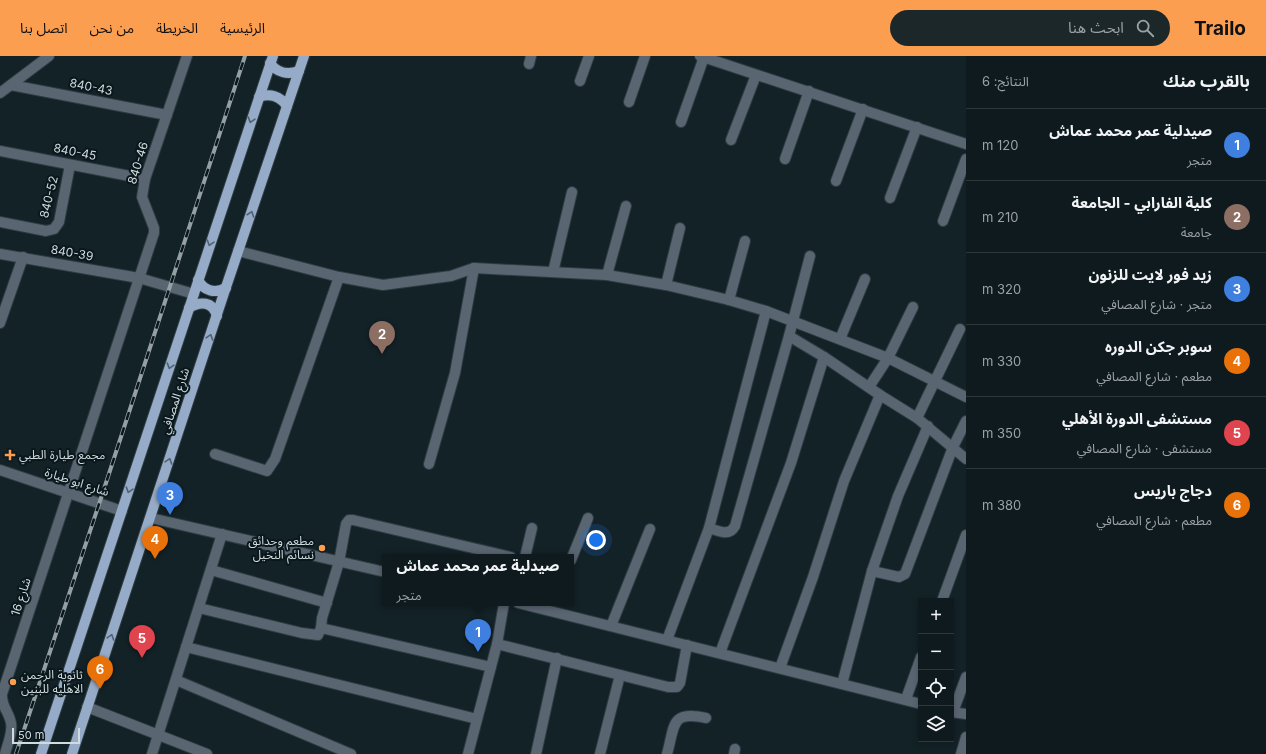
<!DOCTYPE html>
<html lang="ar">
<meta charset="utf-8">
<style>
:root{--surface:#0e1a1d;--page:#1c272a;--text:#f1f3f6;--muted:#9ba1a4;--line:#2e383b;--accent:#fb9e50}
body{margin:0;font-family:Inter,"Noto Sans Arabic",sans-serif;background:var(--page);color:var(--text);direction:rtl}
.controls{position:absolute;right:12px;bottom:12px;display:grid;overflow:hidden;border-radius:0px;box-shadow:0 2px 6px #0003}
.controls button{width:36px;height:36px;display:grid;place-items:center;padding:0;border:0;border-bottom:1px solid var(--line);background:var(--surface);color:var(--text);font:20px sans-serif}
.scale{position:absolute;left:12px;bottom:10px;width:68px;box-sizing:border-box;padding-left:4px;border:2px solid #d1dbde;border-top:0;font-size:11px;line-height:14px;white-space:nowrap;color:#d1dbde;-webkit-text-stroke:3px #0a181d;paint-order:stroke}
.you{position:absolute;left:596px;top:484px;width:14px;height:14px;margin:-10px;border:3px solid #fff;border-radius:50%;background:#1a73e8;box-shadow:0 0 0 6px #1a73e833}
.badge{display:grid;place-items:center;width:26px;height:26px;border-radius:50%;background:var(--accent);color:#fff;font-size:13px;font-weight:700}
.pin{position:absolute;translate:-50% -33px;filter:drop-shadow(0 1px 2px #0008)}
.pin::after{content:'';position:absolute;top:21px;width:14px;height:12px;background:inherit;clip-path:polygon(0 0,100% 0,50% 100%)}
.popup{position:absolute;left:382px;top:498px;width:192px;height:52px;box-sizing:border-box;display:grid;place-content:center;border-radius:0px;background:var(--surface);filter:drop-shadow(0 1px 3px #0005);font-size:13px;white-space:nowrap;color:var(--muted)}
.popup b{font-size:15px;color:var(--text)}
.popup::after{content:'';position:absolute;left:50%;top:100%;margin-left:-8px;border:8px solid transparent;border-top-color:var(--surface)}
.list{margin:0;padding:0;list-style:none}
h2{display:flex;justify-content:space-between;align-items:center;height:52px;margin:0;padding:0 16px;font-size:17px}
h2 small{font-size:13px;font-weight:400;color:var(--muted)}
.list li{display:grid;grid-template-columns:26px 1fr auto;gap:12px;align-items:center;box-sizing:border-box;height:72px;padding:0 16px;border-top:1px solid var(--line)}
.list b{display:block;font-size:15px;white-space:nowrap}
.list p{margin:0;font-size:13px;white-space:nowrap;color:var(--muted)}
.list em{font-size:13px;font-style:normal;color:var(--muted)}
.icon{flex:none;width:22px;height:22px;fill:none;stroke:currentColor;stroke-width:2;stroke-linecap:round;stroke-linejoin:round}
.map{position:relative;flex:none;width:966px;height:698px;overflow:hidden;direction:ltr}
header{display:flex;align-items:center;gap:24px;box-sizing:border-box;height:56px;padding:0 20px;background:var(--accent);color:#111}
header strong{font-size:19px}
nav{display:flex;gap:22px;margin-inline-start:auto;font-size:14px}
.search{width:280px;height:36px;background:var(--page);display:flex;align-items:center;gap:10px;box-sizing:border-box;padding:0 14px;border-radius:22px;color:var(--muted);font-size:15px}
main{display:flex}
aside{flex:1;background:var(--surface)}
.map>svg:first-child{display:block}
.lines{fill:none;stroke-linecap:round;stroke-linejoin:round}
.minor-casing{stroke:#2e3c41;stroke-width:12}
.major-casing{stroke:#2e3c41;stroke-width:12}
.minor{stroke:#5a6572;stroke-width:10}
.major{stroke:#95abc7;stroke-width:10}
.rail-casing{stroke:#94a0a4;stroke-width:4}
.rail{stroke:#0a181d;stroke-width:2.5;stroke-dasharray:8;stroke-linecap:butt}
.oneway{stroke:#506272}
.poi-dot{fill:#fb9e50;stroke:#0a181d;stroke-width:1.5}
.labels{text-anchor:middle;stroke-width:4;stroke-linejoin:round;paint-order:stroke}
.street-label{font-size:12px;fill:#d1dbde;stroke:#0a181d}
.poi-label{font-size:12px;fill:#d1dbde;stroke:#0a181d;text-anchor:start}
</style>
<header>
<strong>Trailo</strong>
<div class="search"><svg class="icon" aria-label="search" viewBox="0 0 24 24"><circle cx="10" cy="10" r="6"/><path d="M15 15l6 6"/></svg>ابحث هنا</div>
<nav><a>الرئيسية</a><a>الخريطة</a><a>من نحن</a><a>اتصل بنا</a></nav>
</header>
<main>
<aside>
<h2>بالقرب منك<small>النتائج: 6</small></h2>
<ul class="list">
<li><span class="badge" style="background:#3f7fe0">1</span><div><b>صيدلية عمر محمد عماش</b><p>متجر</p></div><em>120 m</em></li>
<li><span class="badge" style="background:#8d6e63">2</span><div><b>كلية الفارابي - الجامعة</b><p>جامعة</p></div><em>210 m</em></li>
<li><span class="badge" style="background:#3f7fe0">3</span><div><b>زيد فور لايت للزنون</b><p>متجر · شارع المصافي</p></div><em>320 m</em></li>
<li><span class="badge" style="background:#e8710a">4</span><div><b>سوبر جكن الدوره</b><p>مطعم · شارع المصافي</p></div><em>330 m</em></li>
<li><span class="badge" style="background:#e0444e">5</span><div><b>مستشفى الدورة الأهلي</b><p>مستشفى · شارع المصافي</p></div><em>350 m</em></li>
<li><span class="badge" style="background:#e8710a">6</span><div><b>دجاج باريس</b><p>مطعم · شارع المصافي</p></div><em>380 m</em></li>
</ul>
</aside>
<div class="map">
<svg width="966" height="698" viewBox="0 0 966 698">
<rect width="100%" height="100%" fill="#132227"/>
<g class="lines">
<g class="minor-casing">
<g id="minor">
<path d="M700,0L966,88"/>
<path d="M529,8L531,0"/>
<path d="M580,25L589,0"/>
<path d="M11,29L167,59"/>
<path d="M0,37L49,0"/>
<path d="M629,46L645,0"/>
<path d="M681,66L704,1"/>
<path d="M731,84L756,19"/>
<path d="M0,95L145,123"/>
<path d="M785,103L809,35"/>
<path d="M836,125L863,53"/>
<path d="M890,142L917,71"/>
<path d="M943,165L966,103"/>
<path d="M0,166L46,175L54,173L59,166L70,109"/>
<path d="M238,195L339,221L383,229L451,220L474,212L607,219L666,229L729,244L766,255L888,302L966,341"/>
<path d="M0,198L139,222L194,238"/>
<path d="M810,200L789,280L824,301L880,339L917,362L966,403"/>
<path d="M553,216L572,136"/>
<path d="M607,219L626,150"/>
<path d="M666,229L680,172"/>
<path d="M729,244L745,185"/>
<path d="M0,267L23,201"/>
<path d="M840,283L865,223"/>
<path d="M869,331L888,302L913,251"/>
<path d="M917,362L960,273"/>
<path d="M215,398L267,415L275,403L339,221"/>
<path d="M429,408L455,317L474,212"/>
<path d="M0,414L122,455"/>
<path d="M151,462L385,516"/>
<path d="M709,472C719,475 729,481 735,470L789,280"/>
<path d="M525,501L532,472"/>
<path d="M571,504L588,462"/>
<path d="M211,514L327,547"/>
<path d="M872,515L899,521L905,518L953,391L966,365"/>
<path d="M942,545L966,479"/>
<path d="M518,547L921,648"/>
<path d="M199,552L302,577L318,579L321,572"/>
<path d="M611,570L650,473"/>
<path d="M667,584L709,472L766,255"/>
<path d="M497,588L668,631H677L680,627L687,589"/>
<path d="M186,591L477,663"/>
<path d="M720,597L791,407L824,301"/>
<path d="M491,611L321,572L322,562L339,506L346,468L349,464H353L511,501"/>
<path d="M780,612L813,521L844,425L880,339"/>
<path d="M176,624L351,698"/>
<path d="M842,628L872,515L898,440L928,370"/>
<path d="M906,643L921,601"/>
<path d="M87,651L207,698"/>
<path d="M951,656L966,658"/>
<path d="M953,656L966,621"/>
<path d="M5,698C7,689 13,677 11,667C9,656 1,650 2,638L154,177V172L142,141L145,123L187,0"/>
<path d="M152,698L222,478"/>
<path d="M468,698L497,588L504,547"/>
<path d="M536,698L557,602"/>
<path d="M600,698L620,619"/>
<path d="M667,698C675,670 670,654 706,662"/>
<path d="M734,698L735,693"/>
<path d="M961,698L966,681"/>
</g>
</g>
<g class="major-casing">
<g id="major">
<path d="M270,7C277,17 288,19 299,15"/>
<path d="M259,41C270,37 280,40 287,50"/>
<path d="M198,224C204,235 215,238 226,232"/>
<path d="M189,252C200,245 213,245 217,260"/>
<path d="M41,698L273,0"/>
<path d="M72,698L224,237L304,0"/>
</g>
</g>
<use href="#minor" class="minor"/>
<use href="#major" class="major"/>
<g class="rail-casing">
<path id="rail" d="M16,698L104,433L245,0"/>
</g>
<use href="#rail" class="rail"/>
</g>
<defs><path id="oneway-chevron" d="M-2-3.5L2.5 0L-2 3.5" fill="none" stroke-width="1.6" stroke-linecap="round" stroke-linejoin="round"/></defs>
<g class="oneway">
<use href="#oneway-chevron" transform="translate(251 64) rotate(108)"/>
<use href="#oneway-chevron" transform="translate(251 158) rotate(-71)"/>
<use href="#oneway-chevron" transform="translate(210 187) rotate(108)"/>
<use href="#oneway-chevron" transform="translate(210 281) rotate(-72)"/>
<use href="#oneway-chevron" transform="translate(170 310) rotate(108)"/>
<use href="#oneway-chevron" transform="translate(169 405) rotate(-72)"/>
<use href="#oneway-chevron" transform="translate(129 434) rotate(108)"/>
<use href="#oneway-chevron" transform="translate(111 581) rotate(-72)"/>
</g>
<g class="poi-dot">
<path d="M8 393h4v4h4v4h-4v4h-4v-4h-4v-4h4z"/>
<circle cx="322" cy="492" r="4"/>
<circle cx="13" cy="626" r="4"/>
</g>
<g class="labels">
<g class="street-label">
<text transform="translate(91 31) rotate(11)" y="4">840-43</text>
<text transform="translate(75 96) rotate(11)" y="4">840-45</text>
<text transform="translate(138 107) rotate(-73)" y="4">840-46</text>
<text transform="translate(49 141) rotate(-76)" y="4">840-52</text>
<text transform="translate(72 197) rotate(10)" y="4">840-39</text>
<text transform="translate(175 345) rotate(-72)" y="4">شارع المصافي</text>
<text transform="translate(77 426) rotate(18)" y="4">شارع ابو طيارة</text>
<text transform="translate(21 541) rotate(-72)" y="4">شارع 16</text>
</g>
<g class="poi-label">
<text x="19" y="403">مجمع طيارة الطبي</text>
<text x="314" y="489" text-anchor="end">مطعم وحدائق<tspan x="314" dy="14">نسائم النخيل</tspan></text>
<text x="21" y="623">ثانوية الرحمن<tspan x="21" dy="14">الاهليه للبنين</tspan></text>
</g>
</g>
</svg>
<div class="controls">
<button>+</button>
<button>−</button>
<button><svg class="icon" aria-label="locate" viewBox="0 0 24 24"><circle cx="12" cy="12" r="6"/><path d="M12 2v4M12 18v4M2 12h4M18 12h4"/></svg></button>
<button><svg class="icon" aria-label="layers" viewBox="0 0 24 24"><path d="M12 4l9 5-9 5-9-5zM3 14l9 5 9-5"/></svg></button>
</div>
<div class="scale">50 m</div>
<div class="you"></div>
<div class="pin badge" style="left:478px;top:596px;background:#3f7fe0">1</div>
<div class="popup"><b>صيدلية عمر محمد عماش</b>متجر</div>
<div class="pin badge" style="left:382px;top:298px;background:#8d6e63">2</div>
<div class="pin badge" style="left:170px;top:459px;background:#3f7fe0">3</div>
<div class="pin badge" style="left:155px;top:503px;background:#e8710a">4</div>
<div class="pin badge" style="left:142px;top:602px;background:#e0444e">5</div>
<div class="pin badge" style="left:100px;top:633px;background:#e8710a">6</div>
</div>
</main>
